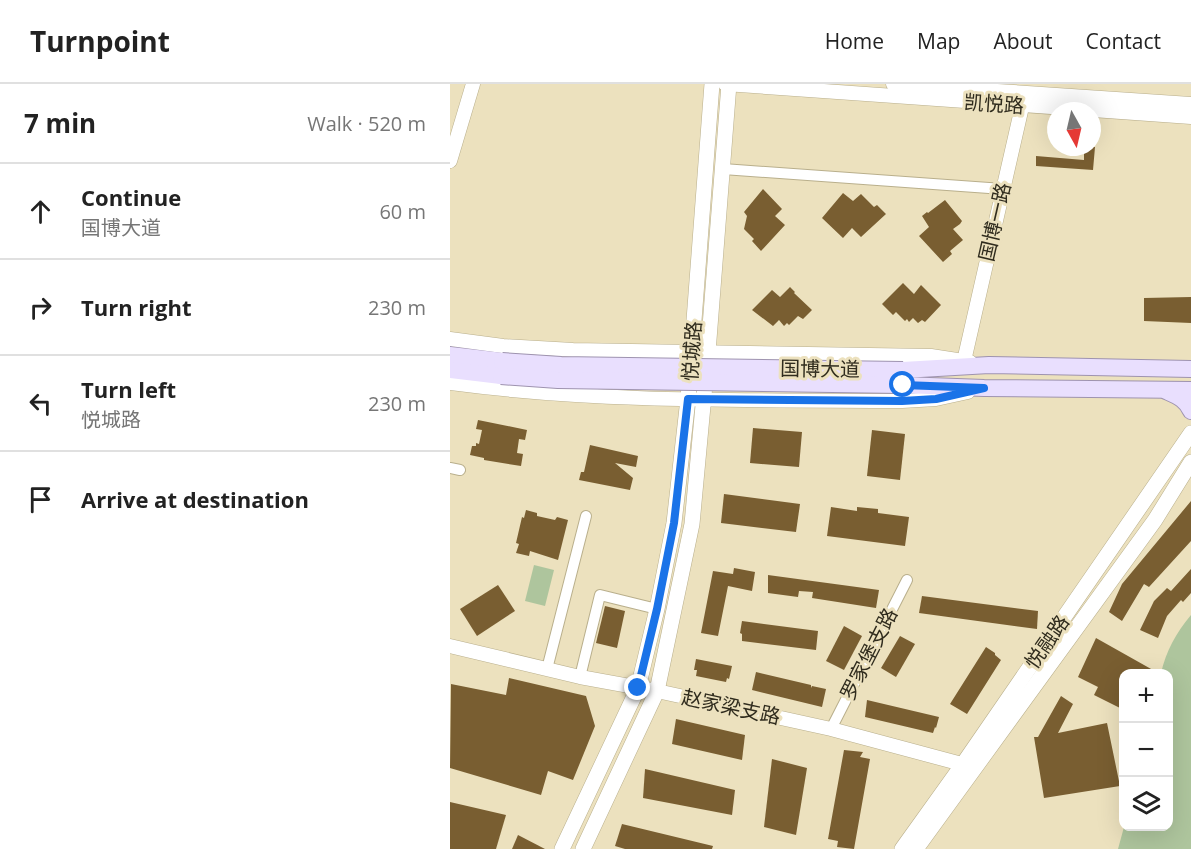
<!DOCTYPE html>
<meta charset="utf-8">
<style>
:root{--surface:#fff;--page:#f2f2f2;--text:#222;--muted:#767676;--line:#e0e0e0}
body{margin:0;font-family:"Open Sans","Noto Sans SC",sans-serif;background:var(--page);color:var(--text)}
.controls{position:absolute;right:18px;bottom:18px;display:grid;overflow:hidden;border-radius:12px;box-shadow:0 6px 24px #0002}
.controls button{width:54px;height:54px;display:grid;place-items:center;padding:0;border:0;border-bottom:2px solid var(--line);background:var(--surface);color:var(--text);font:30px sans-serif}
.compass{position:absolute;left:597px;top:18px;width:54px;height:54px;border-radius:50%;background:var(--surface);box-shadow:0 6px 24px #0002;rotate:172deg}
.stop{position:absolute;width:18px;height:18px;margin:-14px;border:4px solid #1a73e8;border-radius:50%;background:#fff}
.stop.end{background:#1a73e8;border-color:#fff;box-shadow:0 2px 6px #0008}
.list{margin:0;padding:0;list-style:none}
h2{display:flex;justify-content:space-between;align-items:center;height:78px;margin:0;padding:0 24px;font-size:26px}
h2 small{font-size:20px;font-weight:400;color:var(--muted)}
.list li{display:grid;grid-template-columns:39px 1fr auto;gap:18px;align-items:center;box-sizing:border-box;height:96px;padding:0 24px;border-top:2px solid var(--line)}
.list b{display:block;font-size:22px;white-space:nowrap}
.list p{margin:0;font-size:20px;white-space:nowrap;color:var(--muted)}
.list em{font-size:20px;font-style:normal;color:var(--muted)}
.icon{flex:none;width:33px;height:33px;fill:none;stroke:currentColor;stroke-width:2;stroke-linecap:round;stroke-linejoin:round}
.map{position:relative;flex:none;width:741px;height:765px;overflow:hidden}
header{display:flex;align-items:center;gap:36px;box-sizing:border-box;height:84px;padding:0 30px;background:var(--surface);border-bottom:2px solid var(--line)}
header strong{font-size:28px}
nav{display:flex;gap:33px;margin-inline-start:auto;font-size:21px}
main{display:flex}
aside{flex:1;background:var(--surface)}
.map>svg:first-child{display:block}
.green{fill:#aec59d}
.building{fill:#795e31}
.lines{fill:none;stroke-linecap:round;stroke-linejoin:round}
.minor-casing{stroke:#b9af8c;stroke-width:12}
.tertiary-casing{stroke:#b9af8c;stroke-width:15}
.secondary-casing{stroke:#b9af8c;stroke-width:16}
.primary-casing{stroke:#9e93af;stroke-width:18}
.minor{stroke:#fff;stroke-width:10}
.tertiary{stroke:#fff;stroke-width:14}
.secondary{stroke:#fff;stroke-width:15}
.primary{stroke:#e9dffe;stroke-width:16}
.primary-bridge-casing{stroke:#9e93af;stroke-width:18;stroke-linecap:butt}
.primary-bridge{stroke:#e9dffe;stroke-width:16}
.route{stroke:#1a73e8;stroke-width:8}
.labels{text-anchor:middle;stroke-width:6;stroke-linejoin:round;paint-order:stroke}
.street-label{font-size:20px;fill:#302c1e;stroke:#ece1be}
</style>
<header>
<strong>Turnpoint</strong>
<nav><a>Home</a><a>Map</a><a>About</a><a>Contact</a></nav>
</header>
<main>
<aside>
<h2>7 min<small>Walk · 520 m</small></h2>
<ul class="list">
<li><svg class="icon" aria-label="ahead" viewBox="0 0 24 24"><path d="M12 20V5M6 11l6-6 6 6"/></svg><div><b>Continue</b><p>国博大道</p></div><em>60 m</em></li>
<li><svg class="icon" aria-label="right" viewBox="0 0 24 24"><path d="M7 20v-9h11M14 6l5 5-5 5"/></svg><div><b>Turn right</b></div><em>230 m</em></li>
<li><svg class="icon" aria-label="left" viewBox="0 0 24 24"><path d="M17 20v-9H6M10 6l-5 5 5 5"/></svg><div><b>Turn left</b><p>悦城路</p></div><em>230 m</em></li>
<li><svg class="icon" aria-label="arrive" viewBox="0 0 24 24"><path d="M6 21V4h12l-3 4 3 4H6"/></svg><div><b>Arrive at destination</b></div></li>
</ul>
</aside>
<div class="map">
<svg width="741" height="765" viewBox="0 0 741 765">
<rect width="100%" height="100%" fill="#ece1be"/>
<g class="green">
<path d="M84,481L104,486L95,522L75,517Z"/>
<path d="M741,531V765H668L674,743L718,742V590L711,589C716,567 726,549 741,531Z"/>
</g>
<g class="building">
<path d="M634,63H645L643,86L586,82V72L634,76Z"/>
<path d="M313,105L332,125L325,132L335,141L311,167L302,157L304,155L294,145L297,132L294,128Z"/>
<path d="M393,109L403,117L411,110L424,123L427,121L436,130L411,153L402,144L393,154L372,134Z"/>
<path d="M495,116L512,137L510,140L503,145L513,156L500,167L502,170L493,178L469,152L479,143L472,132L477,128L478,129Z"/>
<path d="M453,199L464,210L471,201L491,221L475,238L472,236L468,239L463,234L459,238L457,235L455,237L446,228L443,231L432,220Z"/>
<path d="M340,203L345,208L344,209L362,226L353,235L348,232L339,241L337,239L334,242L329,236L323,242L302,226L322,206L330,213Z"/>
<path d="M741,213V239L694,237V214Z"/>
<path d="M28,336L77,346L75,356L69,355L67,369L73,370L71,382L34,376V374L20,371L22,362H26V359L29,360L32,346L26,345Z"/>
<path d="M303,344L352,348L349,383L300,379Z"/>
<path d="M422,346L455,350L450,396L417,392Z"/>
<path d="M140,361L188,372L186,383L165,379L183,394L180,406L129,396L131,388H134Z"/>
<path d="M274,410L350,420L346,448L271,439Z"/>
<path d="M741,417V457L699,503L694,500L672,537L659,528L672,500Z"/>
<path d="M381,423L407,427V423L428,425V429L459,433L455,462L377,452Z"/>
<path d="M76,426L87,429V432L105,436L107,433L118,436L108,476L80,467L79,472L66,469L69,460L66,459L72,433L74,434Z"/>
<path d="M284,484L305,488L302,507L278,502L268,552L251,549L263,487L283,490Z"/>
<path d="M741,485V509L733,518L731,516L717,532L708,554L690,546L704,517L717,504L721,507Z"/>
<path d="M318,491L429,506L426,524L362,514L363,508L349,507L348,513L318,509Z"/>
<path d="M48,501L65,527L27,552L10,525Z"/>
<path d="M472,512L588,527L587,545L469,529Z"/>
<path d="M155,522L175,527L167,564L146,559Z"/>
<path d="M292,537L368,547L366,566L292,557V550L290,549Z"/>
<path d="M394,542L412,552L394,586L376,577Z"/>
<path d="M450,552L465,560L446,593L431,584Z"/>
<path d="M646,554L710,590H674V626L644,611L648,603L628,593Z"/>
<path d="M536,563L545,569V571L551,576L517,630L500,620Z"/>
<path d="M246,575L282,582L279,595L277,594L276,598L246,592L247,586H244Z"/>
<path d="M306,588L361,601V604L362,602L376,605L372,623L302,606Z"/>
<path d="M59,594L136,612L145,642L123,696L98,687L91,711L0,684L1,600L56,611Z"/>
<path d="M611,612L623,620L608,649L657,639L670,702L594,714L584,653H588Z"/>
<path d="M417,616L489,633L486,644L485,643L483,649L415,633Z"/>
<path d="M226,635L295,651L292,676L222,660Z"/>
<path d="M394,666L413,668L410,673L420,675L404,765L387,763L388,757L378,755Z"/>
<path d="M322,675L357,684L346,751L314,743Z"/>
<path d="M195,685L285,706L282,731L193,714Z"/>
<path d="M0,718L56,731L46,765H0Z"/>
<path d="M172,740L263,762L262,765H175L165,762Z"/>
<path d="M68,751L95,765H62Z"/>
</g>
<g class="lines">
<g class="minor-casing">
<g id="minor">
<path d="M273,85L553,105"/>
<path d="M0,384L10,386"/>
<path d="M97,585L136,432"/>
<path d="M130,593L150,511L207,525"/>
<path d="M381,645L457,496"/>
</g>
</g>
<g class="tertiary-casing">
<g id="tertiary">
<path d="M275,0L741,33"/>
<path d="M443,0L741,20"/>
<path d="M0,77L23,0"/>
<path d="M0,255L53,262L123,266L481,272L520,278"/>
<path d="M514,277L574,14"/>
<path d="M0,299C150,319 301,316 452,317L486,315L518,308"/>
<path d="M0,562L130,593L207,607L381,645L523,683"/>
</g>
</g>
<g class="secondary-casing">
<g id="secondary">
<path d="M112,765L188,604L207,525L224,439L238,315L262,0"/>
<path d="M133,765L207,607L242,440L258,268L279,0"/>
<path d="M452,765L513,680L741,349"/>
<path d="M466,765L705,436L741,378"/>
</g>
</g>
<g class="primary-casing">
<g id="primary">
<path d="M0,271L52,277"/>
<path d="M0,286L51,292"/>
<path d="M453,286L539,281L741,285"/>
<path d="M452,301L534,304L741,306"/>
<path d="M716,307C727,312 736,315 741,327"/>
</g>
</g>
<use href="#minor" class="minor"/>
<use href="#tertiary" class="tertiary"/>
<use href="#secondary" class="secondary"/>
<use href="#primary" class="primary"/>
<g class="primary-bridge-casing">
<g id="primary-bridge">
<path d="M52,277L111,281L453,286"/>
<path d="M51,292L108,296L452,301"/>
</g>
</g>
<use href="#primary-bridge" class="primary-bridge"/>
</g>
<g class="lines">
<path class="route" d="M188,604L207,525L224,439L238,315L452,317L486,315L534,304L453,301"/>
</g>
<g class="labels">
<g class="street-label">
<text transform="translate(544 20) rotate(4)" y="7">凯悦路</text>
<text transform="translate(545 138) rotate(-77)" y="7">国博一路</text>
<text transform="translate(242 267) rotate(-86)" y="7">悦城路</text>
<text transform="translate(370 285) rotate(1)" y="7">国博大道</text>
<text transform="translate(597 558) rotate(-55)" y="7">悦融路</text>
<text transform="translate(419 570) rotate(-63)" y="7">罗家堡支路</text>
<text transform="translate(281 623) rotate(12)" y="7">赵家梁支路</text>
</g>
</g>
</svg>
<div class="controls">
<button>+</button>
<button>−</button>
<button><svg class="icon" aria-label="layers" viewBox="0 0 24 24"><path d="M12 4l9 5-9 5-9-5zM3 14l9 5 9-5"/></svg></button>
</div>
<svg class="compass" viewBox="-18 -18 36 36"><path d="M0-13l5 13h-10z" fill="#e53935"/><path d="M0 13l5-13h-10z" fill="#767676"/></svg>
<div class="stop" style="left:453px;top:301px"></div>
<div class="stop end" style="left:188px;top:604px"></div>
</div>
</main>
